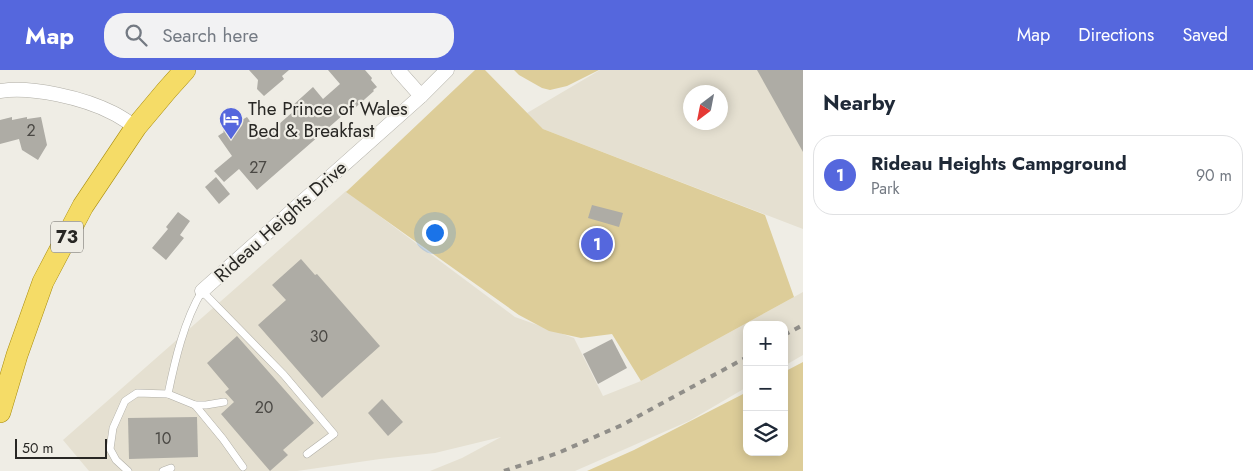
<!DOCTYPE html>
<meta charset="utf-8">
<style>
:root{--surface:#fff;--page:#f2f2f3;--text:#1f2937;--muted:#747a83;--line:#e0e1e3;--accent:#5567dd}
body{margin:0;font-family:Jost,sans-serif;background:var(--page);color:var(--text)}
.controls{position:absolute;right:15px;bottom:15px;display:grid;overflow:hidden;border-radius:10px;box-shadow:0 2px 12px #0003}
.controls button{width:45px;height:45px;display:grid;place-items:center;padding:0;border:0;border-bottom:1px solid var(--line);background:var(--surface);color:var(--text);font:25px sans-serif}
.compass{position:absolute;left:683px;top:15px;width:45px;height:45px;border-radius:50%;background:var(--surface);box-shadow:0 2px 12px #0003;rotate:212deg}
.scale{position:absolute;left:15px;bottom:12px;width:92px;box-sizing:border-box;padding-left:5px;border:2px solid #282724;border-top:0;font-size:14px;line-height:18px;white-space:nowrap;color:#282724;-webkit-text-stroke:4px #efede5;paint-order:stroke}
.you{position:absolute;left:434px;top:162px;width:18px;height:18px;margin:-12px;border:4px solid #fff;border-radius:50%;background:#1a73e8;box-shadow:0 0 0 8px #1a73e833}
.badge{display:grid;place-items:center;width:32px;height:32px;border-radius:50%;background:var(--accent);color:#fff;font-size:16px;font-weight:700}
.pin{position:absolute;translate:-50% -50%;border:2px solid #fff;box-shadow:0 1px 5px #0006}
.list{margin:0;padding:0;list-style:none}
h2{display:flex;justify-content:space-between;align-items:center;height:65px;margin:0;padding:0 20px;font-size:21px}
h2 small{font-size:16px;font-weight:400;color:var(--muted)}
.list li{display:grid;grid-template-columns:32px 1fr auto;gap:15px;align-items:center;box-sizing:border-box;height:80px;margin:0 10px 10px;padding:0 10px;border:1px solid var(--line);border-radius:20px}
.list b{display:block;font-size:19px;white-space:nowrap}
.list p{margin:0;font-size:16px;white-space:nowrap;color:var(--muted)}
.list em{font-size:16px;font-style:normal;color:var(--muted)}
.icon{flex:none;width:28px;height:28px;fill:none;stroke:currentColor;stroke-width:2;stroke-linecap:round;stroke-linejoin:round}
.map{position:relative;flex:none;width:803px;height:401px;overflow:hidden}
header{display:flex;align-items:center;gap:30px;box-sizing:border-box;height:70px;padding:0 25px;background:var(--accent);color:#fff}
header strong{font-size:24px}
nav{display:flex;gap:28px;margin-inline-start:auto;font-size:18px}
.search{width:350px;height:45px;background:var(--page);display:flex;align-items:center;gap:12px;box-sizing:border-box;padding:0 18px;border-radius:20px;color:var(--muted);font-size:19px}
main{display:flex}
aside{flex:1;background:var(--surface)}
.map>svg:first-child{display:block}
.built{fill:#e5e0d1;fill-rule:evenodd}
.green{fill:#ddcd99}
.building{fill:#aeaca5}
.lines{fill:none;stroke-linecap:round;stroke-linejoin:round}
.lane-casing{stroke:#b0aea6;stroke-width:8}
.street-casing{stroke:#b0aea6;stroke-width:15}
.primary-casing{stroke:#a98d0d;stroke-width:22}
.lane{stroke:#fff;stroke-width:7}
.street{stroke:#fff;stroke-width:14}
.primary{stroke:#f5dc67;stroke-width:21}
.rail{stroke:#908e89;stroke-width:4;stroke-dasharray:6 6;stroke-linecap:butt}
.labels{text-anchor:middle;stroke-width:4.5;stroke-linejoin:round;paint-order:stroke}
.number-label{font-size:16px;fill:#4a4844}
.shield{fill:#efede5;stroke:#64625e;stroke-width:1}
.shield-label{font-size:18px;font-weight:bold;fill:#282724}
.poi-label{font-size:19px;fill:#282724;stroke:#efede5;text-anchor:start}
.street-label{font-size:19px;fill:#282724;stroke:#efede5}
</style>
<header>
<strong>Map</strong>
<div class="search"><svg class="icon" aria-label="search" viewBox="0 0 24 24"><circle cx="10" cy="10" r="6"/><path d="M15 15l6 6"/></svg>Search here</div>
<nav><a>Map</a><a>Directions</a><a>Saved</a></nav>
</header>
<main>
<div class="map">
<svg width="803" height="401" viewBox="0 0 803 401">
<rect width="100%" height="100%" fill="#efede5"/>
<g class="built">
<path d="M600,0H803V159L543,59L527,43ZM690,22H720V52H690Z"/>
<path d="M346,121L515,247L574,268L603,326L641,311L803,222V285L784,296V255H747V317L689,351L575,401H430L462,388L501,367L435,383L380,389L297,401H89L63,370Z"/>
</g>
<g class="green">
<path d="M475,0H485L543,59L765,145L794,227L641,311L612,264L581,268L549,261L519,245L346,122Z"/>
<path d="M514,0H599L567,16L550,20L542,18L519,5Z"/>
<path d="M803,292V401H587L634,380L747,322V382H784V302Z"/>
</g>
<g class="building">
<path d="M249,0H289L282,6L284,9L264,26L257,19L258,10Z"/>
<path d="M328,0H365L372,8L371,10L377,17L373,20L374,21L356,37V36L351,38L257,120L239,99L224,112L214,101L232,86L218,66L224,62L223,61L247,47L262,69L295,40L292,36L313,17L323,29L340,14Z"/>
<path d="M757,0H803V82Z"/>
<path d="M12,47V50L27,47V49L41,47L47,75L38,90L22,80L19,69L0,74V50Z"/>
<path d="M216,107L230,124L219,134L205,117Z"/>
<path d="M592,135L623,143L619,157L588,148Z"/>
<path d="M178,142L190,151L180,165L184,168L166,190L152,178L168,159L166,157Z"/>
<path d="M301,189L315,205L317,204L380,276L322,328L258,255L286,230L272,215Z"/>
<path d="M237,266L314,353L283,380L288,385L270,401L221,344L234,332L225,322L229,319L207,293Z"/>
<path d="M612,269L627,298L598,314L583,284Z"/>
<path d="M382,329L403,352L388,366L368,343Z"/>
<path d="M197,347L198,387L129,389L128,348Z"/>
</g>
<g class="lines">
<g class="lane-casing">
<g id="lane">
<path d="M195,335H206L224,332"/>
<path d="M243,397L223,369L195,335L168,324C175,290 184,251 202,221L284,305L334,364L307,384"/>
<path d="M128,401L116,390L110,379L113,358L125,331L137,323L168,324"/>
<path d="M163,401L171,398"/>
</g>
</g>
<g class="street-casing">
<g id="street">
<path d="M398,0L421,26"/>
<path d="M0,21C32,16 84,28 113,43C121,47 128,52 136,57"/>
<path d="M202,221L421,26L447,0"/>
</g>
</g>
<g class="primary-casing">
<path id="primary" d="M0,342L17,285L43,212L83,136L136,57L167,20L185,0"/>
</g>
<use href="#lane" class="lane"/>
<use href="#street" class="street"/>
<use href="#primary" class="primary"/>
<g class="rail">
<path d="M784,265L803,255"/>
<path d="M504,401L558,383L622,355L747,287"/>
</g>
</g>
<defs>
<g id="hotel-pin" transform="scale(1.25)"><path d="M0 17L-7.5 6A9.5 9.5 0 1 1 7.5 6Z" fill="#5567dd" stroke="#efede5"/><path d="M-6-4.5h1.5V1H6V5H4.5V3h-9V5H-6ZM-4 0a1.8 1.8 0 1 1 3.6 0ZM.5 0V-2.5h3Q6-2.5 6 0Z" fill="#fff"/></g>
</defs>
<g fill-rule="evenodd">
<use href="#hotel-pin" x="231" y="49"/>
</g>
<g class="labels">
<g class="number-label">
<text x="31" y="66">2</text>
<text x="258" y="103">27</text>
<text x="319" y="272">30</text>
<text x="264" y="343">20</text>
<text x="163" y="374">10</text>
</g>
<rect class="shield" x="51" y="151.5" width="32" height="31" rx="4"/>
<g class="shield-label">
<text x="67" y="173">73</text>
</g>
<g class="poi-label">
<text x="248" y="45">The Prince of Wales<tspan x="248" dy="22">Bed &amp; Breakfast</tspan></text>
</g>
<g class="street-label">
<text transform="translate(280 151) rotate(-42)" y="7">Rideau Heights Drive</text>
</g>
</g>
</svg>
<div class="controls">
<button>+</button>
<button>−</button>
<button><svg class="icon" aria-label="layers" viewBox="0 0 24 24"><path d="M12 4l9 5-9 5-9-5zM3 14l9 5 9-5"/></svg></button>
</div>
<svg class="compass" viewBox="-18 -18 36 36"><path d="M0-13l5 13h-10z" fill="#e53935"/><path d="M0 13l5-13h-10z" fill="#747a83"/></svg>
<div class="scale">50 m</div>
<div class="you"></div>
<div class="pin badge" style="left:597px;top:174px">1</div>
</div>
<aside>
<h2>Nearby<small></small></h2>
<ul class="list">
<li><span class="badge">1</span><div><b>Rideau Heights Campground</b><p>Park</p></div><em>90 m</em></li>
</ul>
</aside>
</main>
